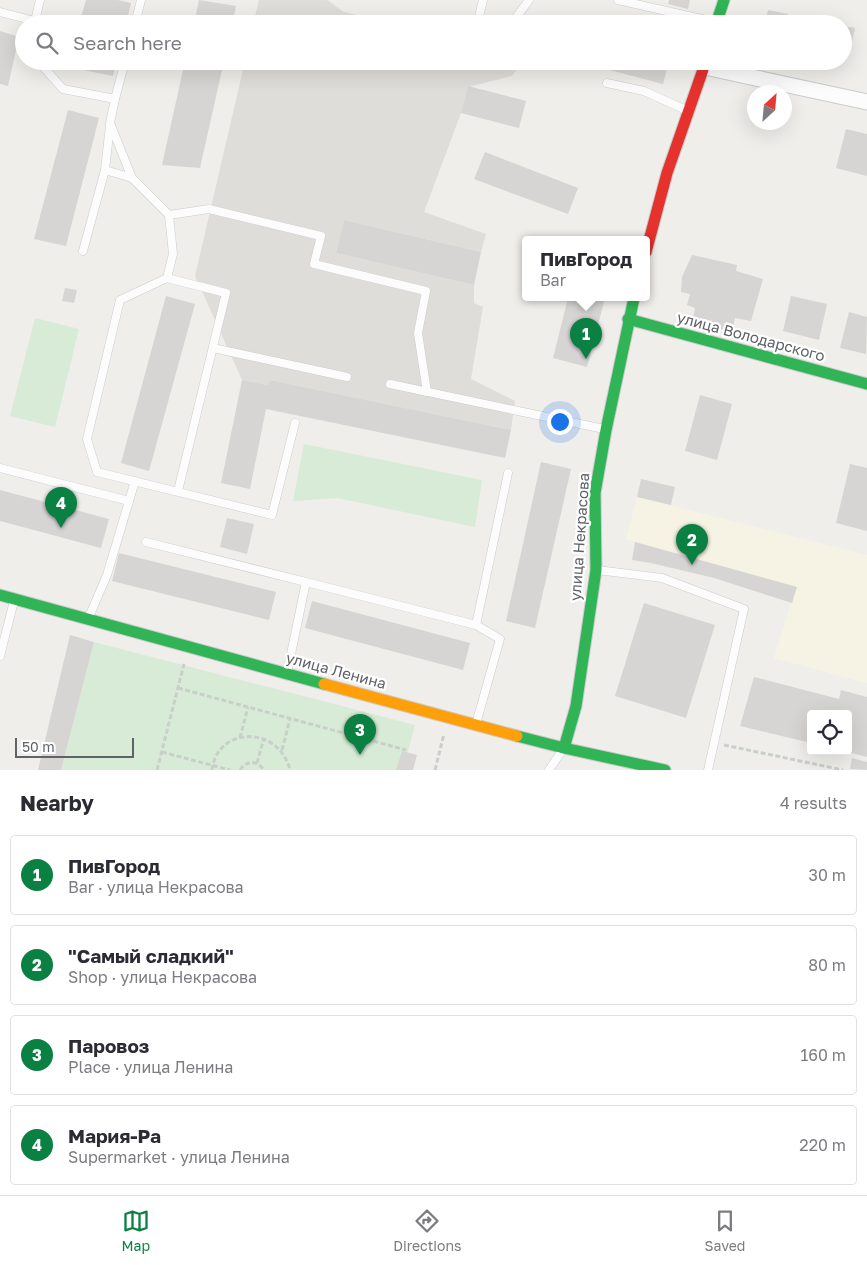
<!DOCTYPE html>
<meta charset="utf-8">
<style>
:root{--surface:#fff;--page:#f2f2f3;--text:#2b2b33;--muted:#7c7c81;--line:#e1e1e2;--accent:#0b8043}
body{margin:0;font-family:"Golos Text",sans-serif;background:var(--page);color:var(--text)}
.controls{position:absolute;right:15px;bottom:15px;display:grid;overflow:hidden;border-radius:5px;box-shadow:0 5px 20px #0002}
.controls button{width:45px;height:45px;display:grid;place-items:center;padding:0;border:0;border-bottom:1px solid var(--line);background:var(--surface);color:var(--text);font:25px sans-serif}
.compass{position:absolute;left:747px;top:85px;width:45px;height:45px;border-radius:50%;background:var(--surface);box-shadow:0 5px 20px #0002;rotate:26deg}
.scale{position:absolute;left:15px;bottom:12px;width:119px;box-sizing:border-box;padding-left:5px;border:2px solid #5f6368;border-top:0;font-size:14px;line-height:18px;white-space:nowrap;color:#5f6368;-webkit-text-stroke:4px #fff;paint-order:stroke}
.you{position:absolute;left:559px;top:421px;width:18px;height:18px;margin:-12px;border:4px solid #fff;border-radius:50%;background:#1a73e8;box-shadow:0 0 0 8px #1a73e833}
.badge{display:grid;place-items:center;width:32px;height:32px;border-radius:50%;background:var(--accent);color:#fff;font-size:16px;font-weight:700}
.pin{position:absolute;translate:-50% -41px;filter:drop-shadow(0 1px 2px #0008)}
.pin::after{content:'';position:absolute;top:26px;width:18px;height:15px;background:inherit;clip-path:polygon(0 0,100% 0,50% 100%)}
.popup{position:absolute;left:522px;top:236px;width:128px;height:65px;box-sizing:border-box;display:grid;place-content:center;border-radius:5px;background:var(--surface);filter:drop-shadow(0 1px 4px #0005);font-size:16px;white-space:nowrap;color:var(--muted)}
.popup b{font-size:19px;color:var(--text)}
.popup::after{content:'';position:absolute;left:50%;top:100%;margin-left:-10px;border:10px solid transparent;border-top-color:var(--surface)}
.list{margin:0;padding:0;list-style:none}
h2{display:flex;justify-content:space-between;align-items:center;height:65px;margin:0;padding:0 20px;font-size:21px}
h2 small{font-size:16px;font-weight:400;color:var(--muted)}
.list li{display:grid;grid-template-columns:32px 1fr auto;gap:15px;align-items:center;box-sizing:border-box;height:80px;margin:0 10px 10px;padding:0 10px;border:1px solid var(--line);border-radius:5px}
.list b{display:block;font-size:19px;white-space:nowrap}
.list p{margin:0;font-size:16px;white-space:nowrap;color:var(--muted)}
.list em{font-size:16px;font-style:normal;color:var(--muted)}
.icon{flex:none;width:28px;height:28px;fill:none;stroke:currentColor;stroke-width:2;stroke-linecap:round;stroke-linejoin:round}
.map{position:relative;flex:none;width:867px;height:770px;overflow:hidden}
.search{position:absolute;background:var(--surface);box-shadow:0 5px 20px #0002;left:15px;right:15px;top:15px;height:55px;display:flex;align-items:center;gap:12px;box-sizing:border-box;padding:0 18px;border-radius:28px;color:var(--muted);font-size:19px}
.sheet{height:425px;background:var(--surface)}
nav{display:flex;justify-content:space-around;align-items:center;box-sizing:border-box;height:70px;border-top:1px solid var(--line);background:var(--surface);font-size:14px;color:var(--muted)}
nav a{display:grid;justify-items:center;gap:2px}
nav .on{color:var(--accent)}
.map>svg:first-child{display:block}
.commercial{fill:#f7f3e4}
.industrial{fill:#dfddda}
.green{fill:#d8ebd6}
.building{fill:#d6d5d3}
.lines{fill:none;stroke-linecap:round;stroke-linejoin:round}
.lane-casing{stroke:#cbcccc;stroke-width:9}
.street-casing{stroke:#cbcccc;stroke-width:17}
.fast-casing{stroke:#cacacb;stroke-width:13}
.slow-casing{stroke:#cacacb;stroke-width:13}
.jam-casing{stroke:#cacacb;stroke-width:13}
.path{stroke:#cacfcc;stroke-width:3;stroke-dasharray:5 2.5;stroke-linecap:butt}
.lane{stroke:#fdfcfc;stroke-width:8}
.street{stroke:#fdfcfc;stroke-width:15}
.fast{stroke:#30b455;stroke-width:11}
.slow{stroke:#ff9f0a;stroke-width:11}
.jam{stroke:#e5322d;stroke-width:11}
.labels{text-anchor:middle;stroke-width:4.5;stroke-linejoin:round;paint-order:stroke}
.street-label{font-size:15px;fill:#5f6368;stroke:#fff}
</style>
<div class="map">
<svg width="867" height="770" viewBox="0 0 867 770">
<rect width="100%" height="100%" fill="#efeeea"/>
<path class="commercial" d="M637,497L867,555V683L774,658L796,587L626,539Z"/>
<g class="industrial">
<path d="M259,0H327L344,12L394,24H253Z"/>
<path d="M245,61H523L512,76L468,87L461,113L424,212L486,234L481,252L344,220L336,253L474,285V303L483,307L471,379L515,401L511,430L270,380L268,385L242,380L195,276Z"/>
</g>
<g class="green">
<path d="M35,318L79,329L55,427L10,416Z"/>
<path d="M304,444L482,480L475,527L337,498L293,501Z"/>
<path d="M94,642L415,725L403,770H61Z"/>
</g>
<g class="building">
<path d="M86,0H118L131,3L126,24H79Z"/>
<path d="M199,0L236,6L232,24H194Z"/>
<path d="M669,0H690L688,9L668,4Z"/>
<path d="M768,10L788,14L786,24H765Z"/>
<path d="M843,26L855,28L850,50L843,49Z"/>
<path d="M0,31L19,37L8,86L0,84Z"/>
<path d="M70,61H116L113,76L68,67Z"/>
<path d="M185,61H224L200,168L162,165Z"/>
<path d="M599,61H669L663,84L598,67Z"/>
<path d="M468,86L526,101L519,128L461,113Z"/>
<path d="M68,110L99,118L66,246L34,239Z"/>
<path d="M846,129L867,134V176L836,168Z"/>
<path d="M485,152L578,188L568,214L474,179Z"/>
<path d="M344,220L481,252L474,285L336,253Z"/>
<path d="M692,255L737,265L736,271L763,279L751,321L735,318L732,332L692,322L695,308L687,305L690,294L681,292L682,277Z"/>
<path d="M65,288L77,290L74,303L62,301Z"/>
<path d="M166,296L195,304L149,471L121,463Z"/>
<path d="M791,296L827,304L819,340L783,331Z"/>
<path d="M568,298H605L587,367L553,358Z"/>
<path d="M849,312L867,317L866,354L840,348Z"/>
<path d="M242,380L268,385L270,380L511,430L505,458L266,409L250,489L221,483Z"/>
<path d="M700,395L732,404L717,460L685,451Z"/>
<path d="M541,462L571,469L535,628L506,621Z"/>
<path d="M850,464L867,468V531L836,523Z"/>
<path d="M641,479L675,487L671,505L637,497Z"/>
<path d="M0,490L109,519L101,548L0,521Z"/>
<path d="M227,518L254,524L247,554L220,547Z"/>
<path d="M635,542L797,587L792,603L714,578L651,563L632,560Z"/>
<path d="M119,553L276,592L269,620L112,581Z"/>
<path d="M312,601L470,643L463,670L305,628Z"/>
<path d="M644,603L715,625L686,718L615,696Z"/>
<path d="M70,635L94,642L61,770H38Z"/>
<path d="M754,677L839,699L841,690L867,697V757L848,752V714H811V743L740,726Z"/>
<path d="M402,751L417,755L413,770H396Z"/>
<path d="M852,758L867,762V770L850,769Z"/>
</g>
<g class="lines">
<g class="lane-casing">
<g id="lane">
<path d="M483,0L478,21L512,23L529,0"/>
<path d="M618,0L715,22"/>
<path d="M0,12L35,21L40,0"/>
<path d="M135,24L141,0"/>
<path d="M38,61L63,89L115,99L125,61"/>
<path d="M607,83L644,91L686,110"/>
<path d="M115,99L110,123L132,178L169,215L173,254L167,278L120,300L87,439L97,472L272,515L295,423"/>
<path d="M105,170L110,125"/>
<path d="M169,215L209,209L321,236L314,264L426,291L418,333L427,392"/>
<path d="M83,251L105,170L132,178"/>
<path d="M167,278L226,293L178,491"/>
<path d="M213,348L347,377"/>
<path d="M390,384L604,429"/>
<path d="M0,468L129,501"/>
<path d="M146,542L306,582"/>
<path d="M597,570L662,578L744,609L708,770"/>
<path d="M89,617L107,575L135,481"/>
<path d="M476,625L500,639L476,724"/>
<path d="M0,656L14,601"/>
<path d="M287,673L306,582L476,625L508,473"/>
<path d="M549,770L563,749"/>
</g>
</g>
<g class="street-casing">
<path id="street" d="M705,67L867,102"/>
</g>
<g class="fast-casing">
<g id="fast">
<path d="M716,24L724,0"/>
<path d="M628,319L867,384"/>
<path d="M0,595L324,684"/>
<path d="M517,736L564,748L665,770"/>
<path d="M564,748L576,706L596,570L595,493L606,430L634,298"/>
</g>
</g>
<g class="slow-casing">
<path id="slow" d="M324,684L517,736"/>
</g>
<g class="jam-casing">
<path id="jam" d="M646,252L667,173L706,61"/>
</g>
<g class="path">
<path d="M178,688L406,750"/>
<path d="M240,738L248,707"/>
<path d="M724,745L843,770"/>
<path d="M282,750L290,719"/>
<path d="M162,752L230,770"/>
<path d="M257,763L264,738"/>
<path d="M157,770L184,664"/>
<path d="M212,770C217,726 279,725 290,770"/>
<path d="M240,770C247,760 257,760 264,770"/>
<path d="M435,770L444,734"/>
</g>
<use href="#lane" class="lane"/>
<use href="#street" class="street"/>
<use href="#fast" class="fast"/>
<use href="#slow" class="slow"/>
<use href="#jam" class="jam"/>
</g>
<g class="labels">
<g class="street-label">
<text transform="translate(751 337) rotate(15)" y="5">улица Володарского</text>
<text transform="translate(580 537) rotate(-86)" y="5">улица Некрасова</text>
<text transform="translate(336 671) rotate(15)" y="5">улица Ленина</text>
</g>
</g>
</svg>
<div class="controls">
<button><svg class="icon" aria-label="locate" viewBox="0 0 24 24"><circle cx="12" cy="12" r="6"/><path d="M12 2v4M12 18v4M2 12h4M18 12h4"/></svg></button>
</div>
<svg class="compass" viewBox="-18 -18 36 36"><path d="M0-13l5 13h-10z" fill="#e53935"/><path d="M0 13l5-13h-10z" fill="#7c7c81"/></svg>
<div class="scale">50 m</div>
<div class="you"></div>
<div class="pin badge" style="left:586px;top:359px">1</div>
<div class="popup"><b>ПивГород</b>Bar</div>
<div class="pin badge" style="left:692px;top:565px">2</div>
<div class="pin badge" style="left:360px;top:755px">3</div>
<div class="pin badge" style="left:61px;top:528px">4</div>
<div class="search"><svg class="icon" aria-label="search" viewBox="0 0 24 24"><circle cx="10" cy="10" r="6"/><path d="M15 15l6 6"/></svg>Search here</div>
</div>
<section class="sheet">
<h2>Nearby<small>4 results</small></h2>
<ul class="list">
<li><span class="badge">1</span><div><b>ПивГород</b><p>Bar · улица Некрасова</p></div><em>30 m</em></li>
<li><span class="badge">2</span><div><b>&quot;Самый сладкий&quot;</b><p>Shop · улица Некрасова</p></div><em>80 m</em></li>
<li><span class="badge">3</span><div><b>Паровоз</b><p>Place · улица Ленина</p></div><em>160 m</em></li>
<li><span class="badge">4</span><div><b>Мария-Ра</b><p>Supermarket · улица Ленина</p></div><em>220 m</em></li>
</ul>
</section>
<nav>
<a class="on"><svg class="icon" aria-label="map" viewBox="0 0 24 24"><path d="M3 6l6-2 6 2 6-2v14l-6 2-6-2-6 2zM9 4v14M15 6v14"/></svg>Map</a>
<a><svg class="icon" aria-label="directions" viewBox="0 0 24 24"><path d="M12 3l9 9-9 9-9-9zM9 14v-3h6M13 9l2 2-2 2"/></svg>Directions</a>
<a><svg class="icon" aria-label="saved" viewBox="0 0 24 24"><path d="M7 4h10v16l-5-4-5 4z"/></svg>Saved</a>
</nav>
